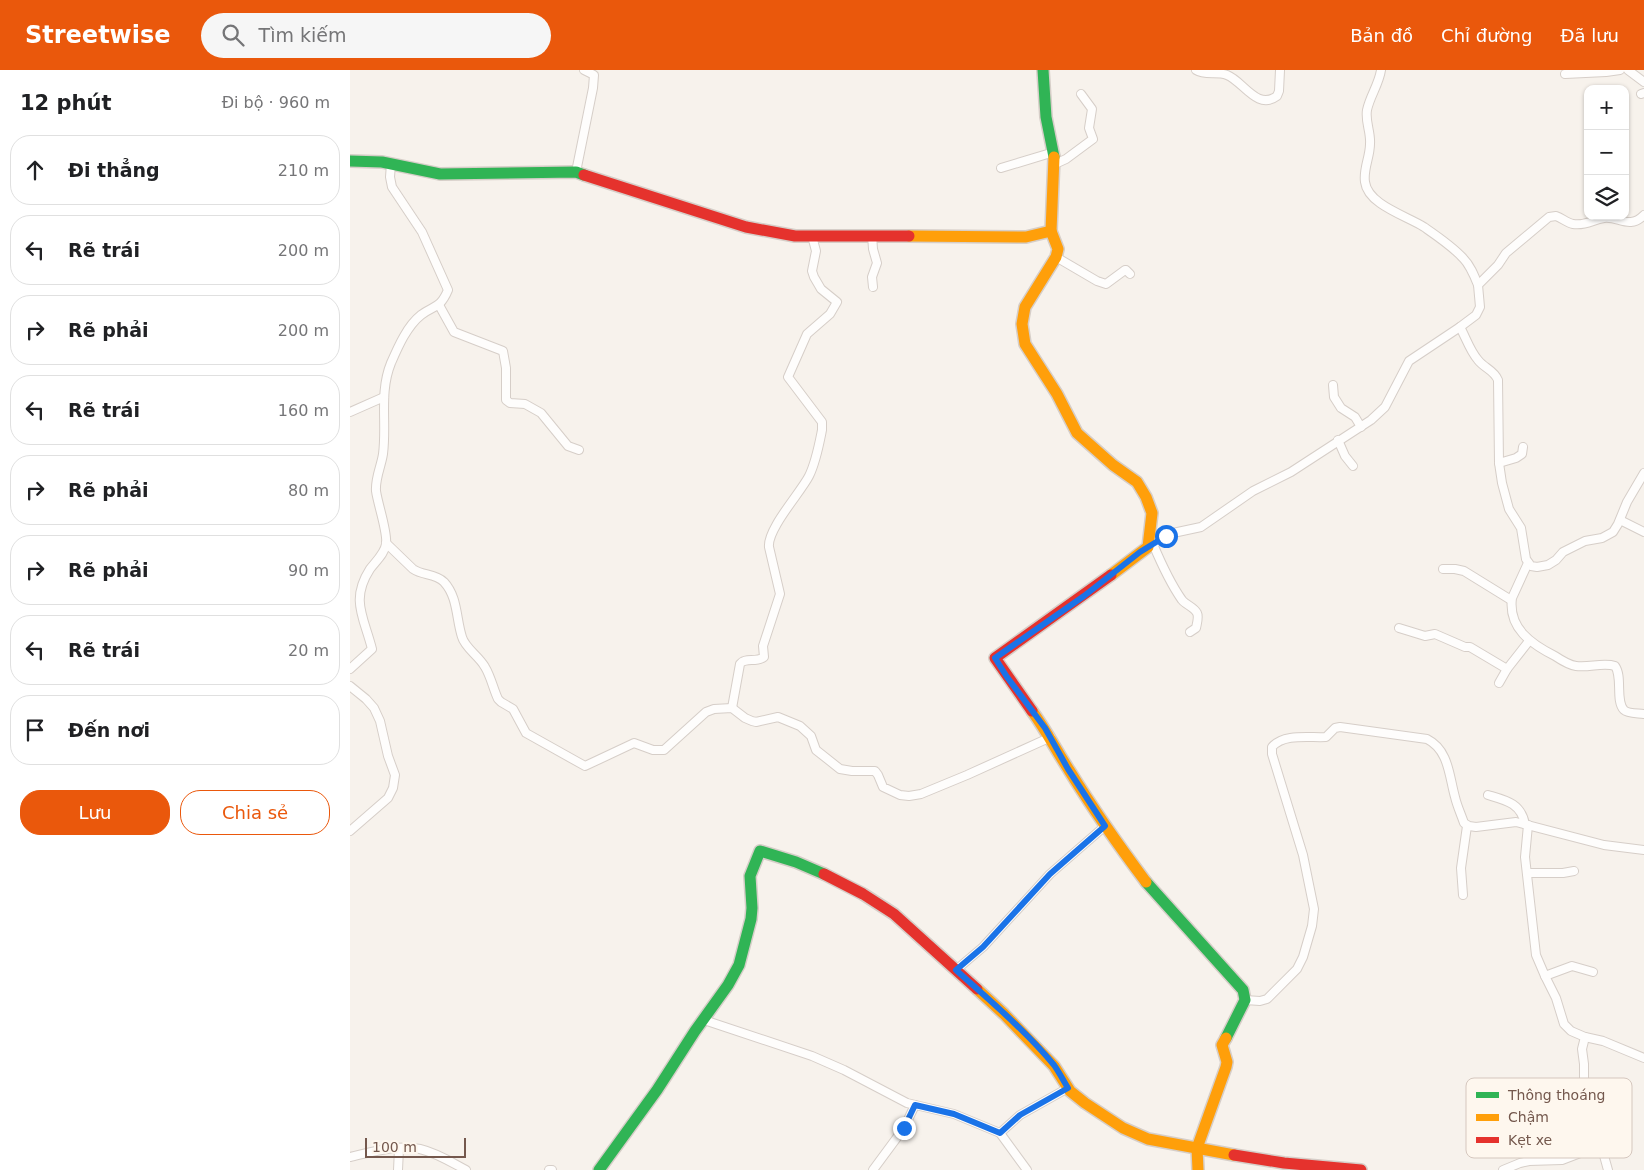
<!DOCTYPE html>
<html lang="vi">
<meta charset="utf-8">
<style>
:root{--surface:#fff;--page:#f6f6f6;--text:#202124;--muted:#757577;--line:#e0e0e0;--accent:#ea580c}
body{margin:0;font-family:"DejaVu Sans",sans-serif;background:var(--page);color:var(--text)}
.controls{position:absolute;right:15px;top:15px;display:grid;overflow:hidden;border-radius:10px;box-shadow:0 1px 4px #0004}
.controls button{width:45px;height:45px;display:grid;place-items:center;padding:0;border:0;border-bottom:1px solid var(--line);background:var(--surface);color:var(--text);font:25px sans-serif}
.scale{position:absolute;left:15px;bottom:12px;width:101px;box-sizing:border-box;padding-left:5px;border:2px solid #74584d;border-top:0;font-size:14px;line-height:18px;white-space:nowrap;color:#74584d;-webkit-text-stroke:4px #fef7ee;paint-order:stroke}
.stop{position:absolute;width:15px;height:15px;margin:-11px;border:4px solid #1a73e8;border-radius:50%;background:#fff}
.stop.end{background:#1a73e8;border-color:#fff;box-shadow:0 1px 5px #0008}
.list{margin:0;padding:0;list-style:none}
h2{display:flex;justify-content:space-between;align-items:center;height:65px;margin:0;padding:0 20px;font-size:21px}
h2 small{font-size:16px;font-weight:400;color:var(--muted)}
.list li{display:grid;grid-template-columns:32px 1fr auto;gap:15px;align-items:center;box-sizing:border-box;height:70px;margin:0 10px 10px;padding:0 10px;border:1px solid var(--line);border-radius:20px}
.list b{display:block;font-size:19px;white-space:nowrap}
.list em{font-size:16px;font-style:normal;color:var(--muted)}
.actions{display:flex;gap:10px;padding:15px 20px}
.actions a{flex:1;padding:11px 0;border:1px solid var(--accent);border-radius:20px;text-align:center;font-size:18px;color:var(--accent)}
.actions .main{background:var(--accent);color:#fff}
.icon{flex:none;width:28px;height:28px;fill:none;stroke:currentColor;stroke-width:2;stroke-linecap:round;stroke-linejoin:round}
.map{position:relative;flex:none;width:1294px;height:1100px;overflow:hidden}
header{display:flex;align-items:center;gap:30px;box-sizing:border-box;height:70px;padding:0 25px;background:var(--accent);color:#fff}
header strong{font-size:24px}
nav{display:flex;gap:28px;margin-inline-start:auto;font-size:18px}
.search{width:350px;height:45px;background:var(--page);display:flex;align-items:center;gap:12px;box-sizing:border-box;padding:0 18px;border-radius:28px;color:var(--muted);font-size:19px}
main{display:flex}
aside{flex:1;background:var(--surface)}
.map>svg:first-child{display:block}
.lines{fill:none;stroke-linecap:round;stroke-linejoin:round}
.street-casing{stroke:#d6cec8;stroke-width:10}
.fast-casing{stroke:#d6cec8;stroke-width:14}
.slow-casing{stroke:#d6cec8;stroke-width:14}
.jam-casing{stroke:#d6cec8;stroke-width:14}
.street{stroke:#fefdfc;stroke-width:8}
.fast{stroke:#30b455;stroke-width:11}
.slow{stroke:#ff9f0a;stroke-width:11}
.jam{stroke:#e5322d;stroke-width:11}
.route{stroke:#1a73e8;stroke-width:6}
.key{fill:#fef7ee;stroke:#d5c7be;stroke-width:1}
.key-label{font-size:14px;fill:#74584d}
</style>
<header>
<strong>Streetwise</strong>
<div class="search"><svg class="icon" aria-label="search" viewBox="0 0 24 24"><circle cx="10" cy="10" r="6"/><path d="M15 15l6 6"/></svg>Tìm kiếm</div>
<nav><a>Bản đồ</a><a>Chỉ đường</a><a>Đã lưu</a></nav>
</header>
<main>
<aside>
<h2>12 phút<small>Đi bộ · 960 m</small></h2>
<ul class="list">
<li><svg class="icon" aria-label="ahead" viewBox="0 0 24 24"><path d="M12 20V5M6 11l6-6 6 6"/></svg><div><b>Đi thẳng</b></div><em>210 m</em></li>
<li><svg class="icon" aria-label="left" viewBox="0 0 24 24"><path d="M17 20v-9H6M10 6l-5 5 5 5"/></svg><div><b>Rẽ trái</b></div><em>200 m</em></li>
<li><svg class="icon" aria-label="right" viewBox="0 0 24 24"><path d="M7 20v-9h11M14 6l5 5-5 5"/></svg><div><b>Rẽ phải</b></div><em>200 m</em></li>
<li><svg class="icon" aria-label="left" viewBox="0 0 24 24"><path d="M17 20v-9H6M10 6l-5 5 5 5"/></svg><div><b>Rẽ trái</b></div><em>160 m</em></li>
<li><svg class="icon" aria-label="right" viewBox="0 0 24 24"><path d="M7 20v-9h11M14 6l5 5-5 5"/></svg><div><b>Rẽ phải</b></div><em>80 m</em></li>
<li><svg class="icon" aria-label="right" viewBox="0 0 24 24"><path d="M7 20v-9h11M14 6l5 5-5 5"/></svg><div><b>Rẽ phải</b></div><em>90 m</em></li>
<li><svg class="icon" aria-label="left" viewBox="0 0 24 24"><path d="M17 20v-9H6M10 6l-5 5 5 5"/></svg><div><b>Rẽ trái</b></div><em>20 m</em></li>
<li><svg class="icon" aria-label="arrive" viewBox="0 0 24 24"><path d="M6 21V4h12l-3 4 3 4H6"/></svg><div><b>Đến nơi</b></div></li>
</ul>
<div class="actions"><a class="main">Lưu</a><a>Chia sẻ</a></div>
</aside>
<div class="map">
<svg width="1294" height="1100" viewBox="0 0 1294 1100">
<rect width="100%" height="100%" fill="#f7f2ec"/>
<g class="lines">
<g class="street-casing">
<g id="street">
<path d="M846,0C855,6 867,1 877,5C893,11 907,41 927,26L929,21L930,0"/>
<path d="M1031,0C1029,14 1020,26 1017,40C1015,52 1021,62 1020,74C1020,87 1013,99 1015,112C1018,135 1057,146 1074,157C1087,166 1102,176 1113,188C1120,195 1124,205 1128,215"/>
<path d="M1278,0L1294,12"/>
<path d="M1215,4L1256,2L1270,0"/>
<path d="M1291,24L1294,23"/>
<path d="M705,94L716,89L743,69L739,58L742,39L731,24"/>
<path d="M651,98L704,82"/>
<path d="M226,102L243,18L244,5L234,0"/>
<path d="M522,165L523,179L527,193L522,207L523,217"/>
<path d="M706,187L747,211L756,214L775,200H776L780,204"/>
<path d="M89,235L104,262L153,281L156,298V330L160,333L175,334L191,343L218,376L229,380"/>
<path d="M1110,257C1116,268 1120,281 1128,290C1134,298 1144,300 1148,310L1149,393L1152,413L1159,439L1171,458L1176,489L1181,496L1187,497L1198,495L1206,490L1213,482L1235,471L1252,468L1263,462L1268,454L1277,432L1294,403"/>
<path d="M983,315L984,327L991,338L1005,347L1011,357"/>
<path d="M0,342L34,327"/>
<path d="M988,370L995,386L1003,396"/>
<path d="M1149,393L1166,388L1172,384L1173,377"/>
<path d="M1270,450L1294,462"/>
<path d="M36,473L63,499C73,506 85,503 94,512C108,527 106,549 112,567C115,578 129,586 135,597C141,607 143,618 148,629L151,632L163,639L176,663L235,696L284,673L303,680H314L356,642L364,639L382,638L395,648L402,651L406,652L428,647L450,656L461,666L466,680L490,699L502,701H525L528,705L533,717L550,725L559,726L571,724L617,705L701,667"/>
<path d="M803,474C811,493 820,513 832,530C836,535 844,537 847,543C849,547 847,553 846,558L840,562"/>
<path d="M798,477L823,463L851,457L903,421L941,402L1021,350L1035,337L1059,291L1110,257L1126,245L1130,237L1128,215L1148,195L1156,183L1199,147L1206,146C1212,148 1217,153 1223,154C1236,156 1242,150 1254,148C1269,146 1279,160 1294,145"/>
<path d="M1178,493L1162,528C1158,558 1181,574 1205,586C1211,590 1219,595 1226,596C1239,598 1253,592 1265,596C1273,607 1265,631 1274,640C1278,644 1289,643 1294,644"/>
<path d="M1093,499H1105L1114,501L1161,530"/>
<path d="M1049,558L1075,566L1085,564L1115,577H1120L1157,599L1179,571"/>
<path d="M0,599L22,579C14,547 0,530 20,499C26,491 35,483 36,474C38,463 28,435 26,421C25,408 31,397 33,384C37,354 29,322 41,293C48,277 57,256 71,245C84,235 90,239 98,220L72,162L42,117L40,107L41,94"/>
<path d="M1149,613L1157,599"/>
<path d="M0,616L16,629L24,638L30,651L38,686L45,705L43,718L38,728L0,761"/>
<path d="M382,638L390,594C395,587 406,593 414,587L413,576L430,524L419,477C417,459 451,422 459,406C466,392 469,375 472,360V352L438,307L457,264L480,244L487,232L471,219L464,207L462,201L466,181L462,166"/>
<path d="M1138,725C1155,730 1171,733 1175,754"/>
<path d="M1178,755L1175,787L1186,885L1195,906L1206,928L1214,954L1221,961L1235,967L1253,971L1294,988"/>
<path d="M1177,803H1213L1224,801"/>
<path d="M1113,825L1111,798L1117,756"/>
<path d="M606,900L633,877L700,804L755,756"/>
<path d="M1195,906L1222,896L1243,902"/>
<path d="M895,930L910,931L917,929L947,899L953,887L962,856L964,839L953,785L922,684V677C934,663 960,668 976,667L985,658L990,657L1077,669C1099,680 1099,706 1105,727C1107,736 1111,744 1114,753L1119,756L1126,757L1166,752L1254,775L1294,780"/>
<path d="M354,950L462,986L494,1000L557,1033L604,1044L650,1063L677,1100"/>
<path d="M1235,967L1232,979L1234,994V1028L1251,1075"/>
<path d="M650,1063L670,1045L718,1018"/>
<path d="M0,1087C22,1082 48,1074 70,1079C87,1083 101,1092 116,1100"/>
<path d="M48,1100L49,1079"/>
<path d="M199,1100H202"/>
<path d="M523,1100L554,1058L565,1035"/>
<path d="M1153,1100L1170,1093L1179,1091L1212,1090L1251,1075L1258,1100"/>
</g>
</g>
<g class="fast-casing">
<g id="fast">
<path d="M693,0L696,47L704,87"/>
<path d="M0,91L32,92L90,104L226,102L234,105"/>
<path d="M796,812L893,920L895,930L876,968"/>
<path d="M249,1100L307,1020L345,961L378,915L389,895L401,849L402,838L400,806L410,781L446,792L474,804"/>
</g>
</g>
<g class="slow-casing">
<g id="slow">
<path d="M701,161L708,179L706,187L675,237L672,254L675,274L707,324L727,363L763,395L787,412L796,427L802,443L798,477L761,505"/>
<path d="M559,166L676,167L701,161L704,87"/>
<path d="M682,641C696,660 706,680 719,700C743,739 769,776 796,812"/>
<path d="M627,919L654,944L704,996L720,1021L735,1033L773,1058L798,1069L884,1085"/>
<path d="M848,1100L847,1078L876,997L877,992L872,975L876,968"/>
</g>
</g>
<g class="jam-casing">
<g id="jam">
<path d="M234,105L396,157L445,166H559"/>
<path d="M682,641L645,588L761,505"/>
<path d="M474,804L513,824L544,844L627,919"/>
<path d="M884,1085L934,1093L1011,1100"/>
</g>
</g>
<use href="#street" class="street"/>
<use href="#fast" class="fast"/>
<use href="#slow" class="slow"/>
<use href="#jam" class="jam"/>
</g>
<g class="lines">
<path class="route" d="M554,1058L565,1035L604,1044L650,1063L670,1045L718,1018C713,1010 709,1002 704,995C675,960 639,930 606,900L633,877L700,804L755,756L718,699L695,658L657,607L645,588L734,526L790,482L816,466"/>
</g>
<rect x="1116" y="1008" width="166" height="80" rx="8" class="key"/>
<rect x="1126" y="1022" width="23" height="6" fill="#30b455"/>
<rect x="1126" y="1044" width="23" height="7" fill="#ff9f0a"/>
<rect x="1126" y="1067" width="23" height="6" fill="#e5322d"/>
<g class="key-label">
<text x="1158" y="1030">Thông thoáng</text>
<text x="1158" y="1052">Chậm</text>
<text x="1158" y="1075">Kẹt xe</text>
</g>
</svg>
<div class="controls">
<button>+</button>
<button>−</button>
<button><svg class="icon" aria-label="layers" viewBox="0 0 24 24"><path d="M12 4l9 5-9 5-9-5zM3 14l9 5 9-5"/></svg></button>
</div>
<div class="scale">100 m</div>
<div class="stop" style="left:816px;top:466px"></div>
<div class="stop end" style="left:554px;top:1058px"></div>
</div>
</main>
